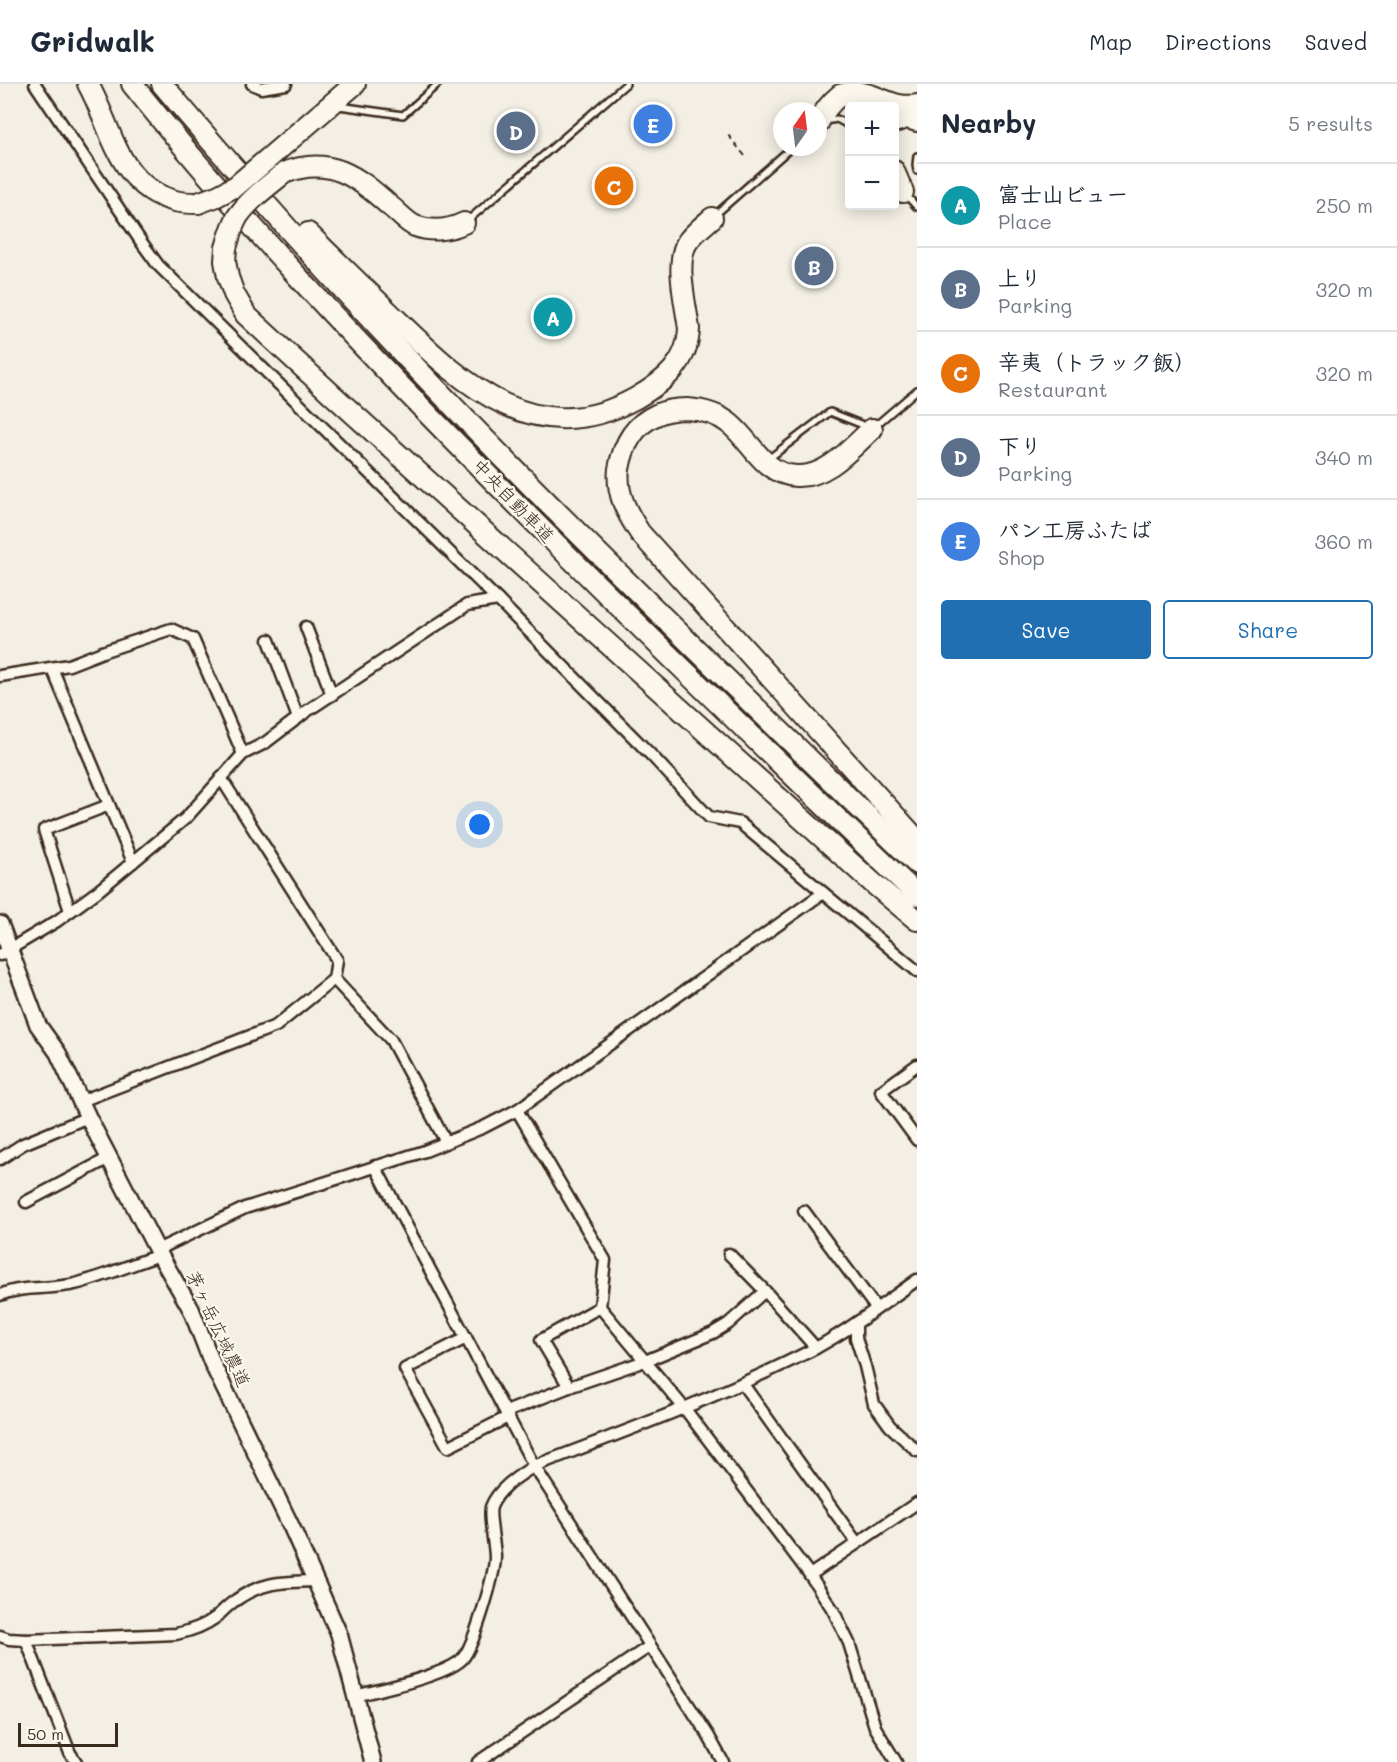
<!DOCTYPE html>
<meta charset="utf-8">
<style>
:root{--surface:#fff;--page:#f6f6f7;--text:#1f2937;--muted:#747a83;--line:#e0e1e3;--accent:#1f6fb2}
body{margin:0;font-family:Mali,"Klee One",sans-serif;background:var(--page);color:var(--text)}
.controls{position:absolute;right:18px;top:18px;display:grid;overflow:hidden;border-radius:6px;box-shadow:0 3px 15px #0003}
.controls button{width:54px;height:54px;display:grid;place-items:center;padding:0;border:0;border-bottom:2px solid var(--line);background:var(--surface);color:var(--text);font:30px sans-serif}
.compass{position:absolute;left:773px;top:18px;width:54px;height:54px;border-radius:50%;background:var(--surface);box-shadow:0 3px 15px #0003;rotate:14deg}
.scale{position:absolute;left:18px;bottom:15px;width:100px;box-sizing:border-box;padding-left:6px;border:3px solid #3b2a1e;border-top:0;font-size:16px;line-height:21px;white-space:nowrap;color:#3b2a1e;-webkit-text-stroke:4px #fbf7ec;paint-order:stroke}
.you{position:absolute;left:480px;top:741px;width:21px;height:21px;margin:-15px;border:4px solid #fff;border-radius:50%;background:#1a73e8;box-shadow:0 0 0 9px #1a73e833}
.badge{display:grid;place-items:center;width:39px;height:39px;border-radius:50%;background:var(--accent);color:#fff;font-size:20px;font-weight:700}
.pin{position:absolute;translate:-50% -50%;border:3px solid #fff;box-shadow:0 2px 6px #0006}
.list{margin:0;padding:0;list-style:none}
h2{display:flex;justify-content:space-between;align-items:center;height:78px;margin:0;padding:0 24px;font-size:26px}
h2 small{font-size:20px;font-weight:400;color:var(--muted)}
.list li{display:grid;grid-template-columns:39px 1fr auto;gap:18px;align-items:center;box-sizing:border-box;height:84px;padding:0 24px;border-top:2px solid var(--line)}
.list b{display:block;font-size:22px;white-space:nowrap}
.list p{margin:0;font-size:20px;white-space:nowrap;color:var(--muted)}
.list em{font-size:20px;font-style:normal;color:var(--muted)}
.actions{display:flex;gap:12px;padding:18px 24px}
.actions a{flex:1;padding:14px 0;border:2px solid var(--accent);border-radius:6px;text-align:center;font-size:21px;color:var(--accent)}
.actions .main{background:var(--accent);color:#fff}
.map{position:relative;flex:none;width:917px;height:1678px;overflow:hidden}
header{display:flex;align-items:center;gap:36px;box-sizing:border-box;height:84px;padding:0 30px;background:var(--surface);border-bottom:2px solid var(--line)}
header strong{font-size:28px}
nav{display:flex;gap:33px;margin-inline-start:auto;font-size:21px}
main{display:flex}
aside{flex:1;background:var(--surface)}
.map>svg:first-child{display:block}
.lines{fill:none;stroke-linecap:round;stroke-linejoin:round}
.lane-casing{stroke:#3b2a1e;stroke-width:10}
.street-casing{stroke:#3b2a1e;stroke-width:15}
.secondary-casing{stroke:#3b2a1e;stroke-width:20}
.highway-casing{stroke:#3b2a1e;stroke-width:24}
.path{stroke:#3b2a1e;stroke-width:2;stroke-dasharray:6 4.5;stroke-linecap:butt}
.lane{stroke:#fbf7ec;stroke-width:5}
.street{stroke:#fbf7ec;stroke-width:10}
.secondary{stroke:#fbf7ec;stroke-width:15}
.highway{stroke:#fbf7ec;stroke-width:20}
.highway-bridge-casing{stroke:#3b2a1e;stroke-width:24;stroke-linecap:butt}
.highway-bridge{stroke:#fbf7ec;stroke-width:20}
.labels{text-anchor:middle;stroke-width:4.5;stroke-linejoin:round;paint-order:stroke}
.street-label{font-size:18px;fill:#3b2a1e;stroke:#fbf7ec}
</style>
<header>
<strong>Gridwalk</strong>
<nav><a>Map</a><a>Directions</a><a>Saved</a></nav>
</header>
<main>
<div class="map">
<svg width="917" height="1678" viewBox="0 0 917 1678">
<rect width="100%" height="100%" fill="#f3efe4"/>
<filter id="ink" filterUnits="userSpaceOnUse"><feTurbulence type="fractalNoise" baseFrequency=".0167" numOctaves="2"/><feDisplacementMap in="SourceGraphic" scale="12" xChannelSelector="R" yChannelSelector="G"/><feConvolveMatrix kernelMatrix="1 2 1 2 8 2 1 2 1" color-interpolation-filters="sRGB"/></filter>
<g filter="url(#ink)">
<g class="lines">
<g class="lane-casing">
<g id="lane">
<path d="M339,22L403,31L438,0"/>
<path d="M825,37L837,35L846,40L850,44"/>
<path d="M917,72L916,81L917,87"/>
<path d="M905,110L917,123"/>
<path d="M715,131L792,63"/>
<path d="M466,138L626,0"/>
<path d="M875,342L917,306"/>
<path d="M767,376L830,328L868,343"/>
</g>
</g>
<g class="street-casing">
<g id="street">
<path d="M35,0L142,159L158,181L498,516L654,674L709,733L740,739L917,887"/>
<path d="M252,0L261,4L286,0"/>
<path d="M306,543L332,611"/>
<path d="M269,556L298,634"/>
<path d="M52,584L133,778"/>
<path d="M0,592L69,581L105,567L171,545L193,555L243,670"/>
<path d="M70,827L44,746L109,721"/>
<path d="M0,871L57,837L98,807L186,734L243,670L265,659L307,627L467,521L498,516"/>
<path d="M334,895L391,956L446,1058"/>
<path d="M917,981L881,1007L917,1056"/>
<path d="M81,1017L276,942L334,895L337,876L221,694"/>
<path d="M517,1026L605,1176L600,1223L685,1325L810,1491L833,1526L849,1559L875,1643L896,1678"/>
<path d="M0,1075L23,1060L88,1033"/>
<path d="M375,1082L534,1382L708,1651L723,1678"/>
<path d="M26,1118L109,1074"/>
<path d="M804,1127L876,1224"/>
<path d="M157,1166L245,1124L425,1067L484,1043L517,1026L823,809"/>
<path d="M729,1170L765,1207L816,1264"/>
<path d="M0,1211C24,1201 50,1206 75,1200C103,1193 132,1180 160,1171"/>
<path d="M856,1239V1254L865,1282L874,1320L890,1342L917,1367"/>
<path d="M466,1254L405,1285L448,1363L508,1333"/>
<path d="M742,1299L857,1459"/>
<path d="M569,1303L541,1256L600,1223"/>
<path d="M506,1328L569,1303L645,1277L713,1249L728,1240L765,1207"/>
<path d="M810,1491L917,1419"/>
<path d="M0,1552L9,1555L26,1556L176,1550C190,1547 203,1543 215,1534C222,1528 228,1521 236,1516C263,1497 284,1498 315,1497"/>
<path d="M26,1556L70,1669L76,1678"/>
<path d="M355,1612C378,1606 449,1591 463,1574C474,1561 495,1490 495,1473C495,1461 488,1432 491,1423C498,1404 519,1392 534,1382C629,1346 724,1311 814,1265C850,1246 884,1219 917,1196"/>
<path d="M478,1678L650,1562"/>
</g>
</g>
<g class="secondary-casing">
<path id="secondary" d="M0,840L38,941L58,969L88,1033L157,1166L191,1225L212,1279L292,1444L339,1550L373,1678"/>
</g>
<g class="highway-casing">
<g id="highway">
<path d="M88,0C113,45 117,101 175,117C182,119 190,119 198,119"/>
<path d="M132,0C236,130 350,251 467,370C614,520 765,665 917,811"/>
<path d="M162,0C194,38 226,75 259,112C465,347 693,562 917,780"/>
<path d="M894,38L907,34L917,37"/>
<path d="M818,40C823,28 830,19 840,11C870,0 887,27 917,21"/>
<path d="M285,60L355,0"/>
<path d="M894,87L903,108"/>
<path d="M284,89C329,71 357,92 390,122C398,128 406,138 415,142C431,148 449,146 464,139"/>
<path d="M308,149C338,179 367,207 397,236C465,302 537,369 636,314C664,298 688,279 689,245C686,221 674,177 688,157C694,149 704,141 712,134"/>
<path d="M226,164L225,177L228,193L234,210L246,231L336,314L874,800L917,836"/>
<path d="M872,345C852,363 827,394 796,392C763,390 753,359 730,340C718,330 703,326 687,325C676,325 666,326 656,331C634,341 623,362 619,385C616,410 627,429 640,449L917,756"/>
</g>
</g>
<path class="path" d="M728,51L745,72"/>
<use href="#lane" class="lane"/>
<use href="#street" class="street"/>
<use href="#secondary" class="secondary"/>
<use href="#highway" class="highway"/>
<g class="highway-bridge-casing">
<g id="highway-bridge">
<path d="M198,119L217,112L236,102L285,60"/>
<path d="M226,164C229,153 232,142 238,132C250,115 268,102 284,89"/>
</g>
</g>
<use href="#highway-bridge" class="highway-bridge"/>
</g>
</g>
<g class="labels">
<g class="street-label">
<text transform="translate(513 417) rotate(46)" y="6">中央自動車道</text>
<text transform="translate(218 1245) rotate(65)" y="6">茅ヶ岳広域農道</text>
</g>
</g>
</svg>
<div class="controls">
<button>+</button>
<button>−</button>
</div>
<svg class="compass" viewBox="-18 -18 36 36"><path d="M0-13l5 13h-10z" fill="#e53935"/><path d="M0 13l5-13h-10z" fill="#747a83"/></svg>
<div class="scale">50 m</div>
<div class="you"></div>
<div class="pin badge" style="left:553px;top:233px;background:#0f9aa8">A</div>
<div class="pin badge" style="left:814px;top:182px;background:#5c6f8a">B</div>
<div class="pin badge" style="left:614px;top:102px;background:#e8710a">C</div>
<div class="pin badge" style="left:516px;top:47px;background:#5c6f8a">D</div>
<div class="pin badge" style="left:653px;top:40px;background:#3f7fe0">E</div>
</div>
<aside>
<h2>Nearby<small>5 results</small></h2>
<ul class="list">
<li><span class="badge" style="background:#0f9aa8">A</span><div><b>富士山ビュー</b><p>Place</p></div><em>250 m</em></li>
<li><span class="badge" style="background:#5c6f8a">B</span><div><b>上り</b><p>Parking</p></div><em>320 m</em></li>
<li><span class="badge" style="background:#e8710a">C</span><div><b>辛夷（トラック飯）</b><p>Restaurant</p></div><em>320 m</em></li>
<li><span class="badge" style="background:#5c6f8a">D</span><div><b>下り</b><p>Parking</p></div><em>340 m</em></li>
<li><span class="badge" style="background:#3f7fe0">E</span><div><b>パン工房ふたば</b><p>Shop</p></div><em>360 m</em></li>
</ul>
<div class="actions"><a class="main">Save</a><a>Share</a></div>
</aside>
</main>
